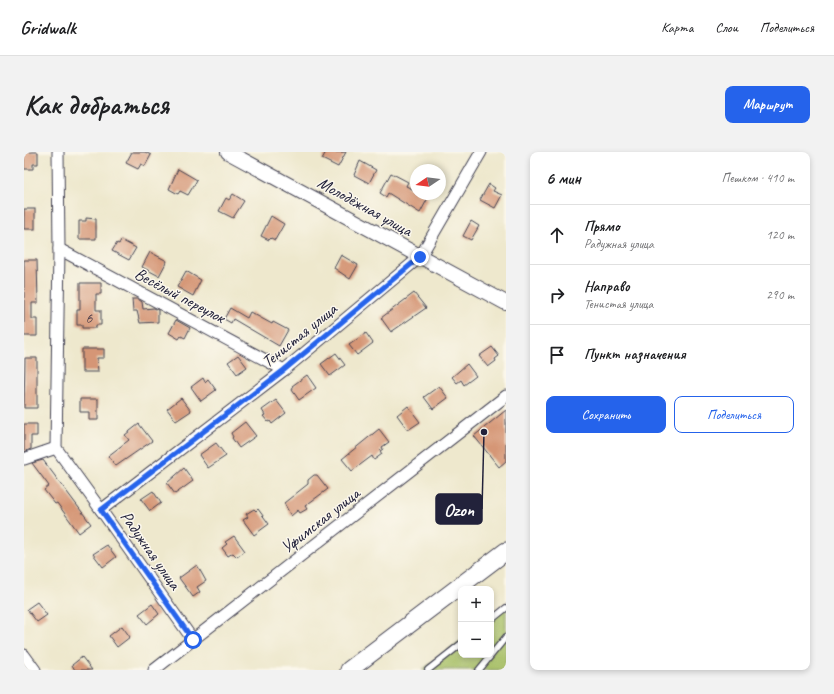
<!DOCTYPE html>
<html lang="ru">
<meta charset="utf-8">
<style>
:root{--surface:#fff;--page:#f2f2f2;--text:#202124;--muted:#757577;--line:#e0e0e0;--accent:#2563eb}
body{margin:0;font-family:Caveat,sans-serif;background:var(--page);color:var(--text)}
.controls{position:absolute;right:12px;bottom:12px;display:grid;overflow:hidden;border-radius:8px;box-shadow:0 2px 6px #0003}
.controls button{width:36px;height:36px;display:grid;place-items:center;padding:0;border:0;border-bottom:1px solid var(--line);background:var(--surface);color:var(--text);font:20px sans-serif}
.compass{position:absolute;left:386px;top:12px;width:36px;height:36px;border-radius:50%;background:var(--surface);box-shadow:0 2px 6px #0003;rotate:257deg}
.stop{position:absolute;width:12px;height:12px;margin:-9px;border:3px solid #2563eb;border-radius:50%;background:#fff}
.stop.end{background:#2563eb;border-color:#fff;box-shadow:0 1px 4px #0008}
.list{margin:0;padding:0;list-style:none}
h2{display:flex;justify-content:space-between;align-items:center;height:52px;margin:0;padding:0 16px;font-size:17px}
h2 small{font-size:13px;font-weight:400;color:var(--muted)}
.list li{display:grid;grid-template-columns:26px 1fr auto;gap:12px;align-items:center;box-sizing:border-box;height:60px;padding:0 16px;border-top:1px solid var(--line)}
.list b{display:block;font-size:15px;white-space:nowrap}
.list p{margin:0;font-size:13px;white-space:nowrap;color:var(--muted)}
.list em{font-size:13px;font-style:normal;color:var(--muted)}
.actions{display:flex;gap:8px;padding:12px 16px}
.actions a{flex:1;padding:9px 0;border:1px solid var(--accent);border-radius:8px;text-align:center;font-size:14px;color:var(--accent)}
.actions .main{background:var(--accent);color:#fff}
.icon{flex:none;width:22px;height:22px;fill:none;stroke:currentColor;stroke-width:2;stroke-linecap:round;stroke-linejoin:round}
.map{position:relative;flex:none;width:482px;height:518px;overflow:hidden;border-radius:8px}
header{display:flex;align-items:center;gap:24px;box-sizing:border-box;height:56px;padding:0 20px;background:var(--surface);border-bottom:1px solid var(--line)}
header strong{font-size:19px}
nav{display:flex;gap:22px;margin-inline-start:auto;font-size:14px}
.intro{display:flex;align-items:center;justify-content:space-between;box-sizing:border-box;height:96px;padding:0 24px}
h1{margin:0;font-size:28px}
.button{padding:10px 18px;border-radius:8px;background:var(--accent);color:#fff;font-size:14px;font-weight:700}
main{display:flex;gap:24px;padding:0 24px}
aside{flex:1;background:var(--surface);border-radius:8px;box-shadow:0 2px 6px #0003}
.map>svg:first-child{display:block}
.green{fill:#a5be64;stroke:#647050}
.building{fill:#d59676}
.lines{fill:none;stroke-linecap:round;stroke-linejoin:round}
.service-casing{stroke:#414051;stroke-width:8}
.minor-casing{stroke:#414051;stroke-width:13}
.tertiary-casing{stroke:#414051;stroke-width:16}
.primary-casing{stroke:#414051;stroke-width:19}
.service{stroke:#fff;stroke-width:5.5}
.minor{stroke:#fff;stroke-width:11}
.tertiary{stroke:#fff;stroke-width:14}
.primary{stroke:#fff;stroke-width:17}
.route{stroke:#2563eb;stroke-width:5}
.labels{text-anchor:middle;stroke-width:3;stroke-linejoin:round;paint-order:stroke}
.number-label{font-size:15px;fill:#4f3f4a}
.street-label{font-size:17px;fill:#22223b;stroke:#fbf7ec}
.leader{fill:none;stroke:#22223b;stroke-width:1.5}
.callout-dot{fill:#22223b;stroke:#fbf7ec;stroke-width:1.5}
.callout{fill:#22223b;stroke:#22223b;stroke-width:1.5}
.callout-label{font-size:18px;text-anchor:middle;font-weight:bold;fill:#fff}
</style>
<header>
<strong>Gridwalk</strong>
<nav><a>Карта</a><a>Слои</a><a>Поделиться</a></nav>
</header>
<div class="intro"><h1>Как добраться</h1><a class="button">Маршрут</a></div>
<main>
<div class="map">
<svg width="482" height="518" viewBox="0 0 482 518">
<rect width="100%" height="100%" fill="#fbf7ec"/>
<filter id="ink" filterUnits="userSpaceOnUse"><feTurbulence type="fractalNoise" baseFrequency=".025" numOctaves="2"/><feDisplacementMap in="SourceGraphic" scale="8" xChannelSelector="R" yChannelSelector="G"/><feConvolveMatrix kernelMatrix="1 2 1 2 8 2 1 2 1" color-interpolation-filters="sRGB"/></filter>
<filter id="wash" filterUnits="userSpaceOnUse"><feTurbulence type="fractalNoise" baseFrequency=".012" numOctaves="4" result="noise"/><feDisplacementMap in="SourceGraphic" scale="16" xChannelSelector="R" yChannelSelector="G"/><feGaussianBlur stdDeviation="0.9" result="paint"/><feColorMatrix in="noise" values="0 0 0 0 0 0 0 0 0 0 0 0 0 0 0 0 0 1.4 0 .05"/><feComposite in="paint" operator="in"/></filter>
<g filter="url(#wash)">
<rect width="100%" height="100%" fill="#eee8cd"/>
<path class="green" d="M482,452V518H398L437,488V503H467V464Z"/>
<g id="blocks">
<g class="building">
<path d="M0,0H14V12H9V17H0Z"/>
<path d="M108,0H121L127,3L121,14L117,12L114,17L102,11Z"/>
<path d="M302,0H322L314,15L298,7Z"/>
<path d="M336,9L352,18L345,31L330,23Z"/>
<path d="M154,17L173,28L164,43L156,39L154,42L145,37Z"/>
<path d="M367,21L384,30L382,34L392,39V42H397L404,46L396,61L364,41L362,45L356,41Z"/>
<path d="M465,32L471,36L469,39L478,43L471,56L456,48Z"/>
<path d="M209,42L220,49L209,66L195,59L202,46L205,48Z"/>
<rect x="0" y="57" width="11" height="20"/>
<path d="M247,64L260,72L251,88L247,86L245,88L237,84Z"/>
<path d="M62,66L72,67V87H55V69H62Z"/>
<path d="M447,69L455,74L447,88L439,84Z"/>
<path d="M97,88L112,96L105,108L88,99L93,91L95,92Z"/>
<path d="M126,100L143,109L135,124L118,115Z"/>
<path d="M317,103L334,113L326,127L310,116Z"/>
<path d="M0,108H13L14,151H8V167H13V184H0Z"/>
<path d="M162,119L177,128L169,144L153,135Z"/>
<path d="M56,131H77V142H72V158H77V173H72V176H58V173H53V158H56Z"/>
<path d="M390,141L402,156L367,180L357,166Z"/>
<path d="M108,147H114L118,150L119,157L130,156L134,158V170L116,171L113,159H109Z"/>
<path d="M206,156L223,166L226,160L248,172L249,170L264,178L255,194L209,167L207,171L200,167Z"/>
<path d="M152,168L166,176L161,186L157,184L155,187L145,181Z"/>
<path d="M342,181L349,191L333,203L325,193Z"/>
<path d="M468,195L475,204L471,207L472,209L464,215L455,204Z"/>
<path d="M58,197H80V206H73L74,220H58Z"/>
<path d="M312,201L321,213L306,224L297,212Z"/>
<path d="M214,203L223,215L213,222L204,210Z"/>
<path d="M1,206H13V256H0Z"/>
<path d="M443,212L452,224L440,233L437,228L433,231L428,225Z"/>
<path d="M283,223L292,236L275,248L268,238L269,236L268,234Z"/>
<path d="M179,226L181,230L184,227L192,238L177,249L167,235Z"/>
<path d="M415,234L424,246L409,257L400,245Z"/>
<path d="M157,246L167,259L152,269L143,257Z"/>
<path d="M56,247H74V268H65V260H56Z"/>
<path d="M252,248L262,261L248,272L246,269L244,270L239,264L241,263L238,258Z"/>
<path d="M384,254L396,270L384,278L373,263Z"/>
<path d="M482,258V309L475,315L450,284Z"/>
<path d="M221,270L232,284L215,296L208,286L209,285L207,281Z"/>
<path d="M0,272H13V284H7V297L0,300Z"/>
<path d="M115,272L128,289L92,314L84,304L105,288L101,283Z"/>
<path d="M355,277L365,290L358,295L359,297L356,299L358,302L350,308L348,304L328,319L318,307Z"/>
<path d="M192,291L202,304L184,316L175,303Z"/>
<path d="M19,308L67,372L55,381L33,351L31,352L20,338L25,334L8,311Z"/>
<path d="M160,316L169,329L151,342L143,331Z"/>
<path d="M290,323H293L304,337L281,354L283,357L276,361L274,358L267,364L260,351L284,332V328Z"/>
<path d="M129,339L137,351L126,359L117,347Z"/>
<path d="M230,357L232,359L234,357L245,372L230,383L219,368L224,365L222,362Z"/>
<path d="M210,384L221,399L213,405L209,401L204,404L198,396L203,392L201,390Z"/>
<path d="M83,393L92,405L79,415L69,402Z"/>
<path d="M173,413L182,429L173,435L176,440L169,445L155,426Z"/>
<path d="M13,450L23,463L13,470L3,457Z"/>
<path d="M128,452L135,462L123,472L115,462Z"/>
<path d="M98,474L106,485L93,495L85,484Z"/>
<path d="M58,505L68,518H51L48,513Z"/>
</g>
</g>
</g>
<g filter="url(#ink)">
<use href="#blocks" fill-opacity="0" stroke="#414051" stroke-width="1"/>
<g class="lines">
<g class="service-casing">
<g id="service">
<path d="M467,468L482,456"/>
<path d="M404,518L437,492"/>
<path d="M455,518L482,485"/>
</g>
</g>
<g class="minor-casing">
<g id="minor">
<path d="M34,0L35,97L32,296L77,358L169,488"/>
<path d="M35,97L260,218"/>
<path d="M0,307L32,296"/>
<path d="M77,358L260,218L396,105L457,0"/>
<path d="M0,503L11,518"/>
<path d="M130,518L482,244"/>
</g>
</g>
<g class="tertiary-casing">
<path id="tertiary" d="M204,0L482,151"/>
</g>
<g class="primary-casing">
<path id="primary" d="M325,518L482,399"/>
</g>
<use href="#service" class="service"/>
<use href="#minor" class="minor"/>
<use href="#tertiary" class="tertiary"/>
<use href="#primary" class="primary"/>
</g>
</g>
<g class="lines" filter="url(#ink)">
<path class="route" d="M169,488L77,358L260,218L396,105"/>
</g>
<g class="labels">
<g class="number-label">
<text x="65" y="171">6</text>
</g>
<g class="street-label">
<text transform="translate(341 54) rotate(29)" y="6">Молодёжная улица</text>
<text transform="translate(156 143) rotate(28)" y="6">Весёлый переулок</text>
<text transform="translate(275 183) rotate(-39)" y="6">Тенистая улица</text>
<text transform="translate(296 368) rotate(-38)" y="6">Уфимская улица</text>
<text transform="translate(127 398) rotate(55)" y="6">Радужная улица</text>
</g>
</g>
<path class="leader" d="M460 280L458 357"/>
<circle class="callout-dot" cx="460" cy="280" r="4"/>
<rect class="callout" x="412" y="342" width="46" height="30" rx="4"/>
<g class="callout-label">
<text x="435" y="364">Ozon</text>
</g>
</svg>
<div class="controls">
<button>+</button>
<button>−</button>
</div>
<svg class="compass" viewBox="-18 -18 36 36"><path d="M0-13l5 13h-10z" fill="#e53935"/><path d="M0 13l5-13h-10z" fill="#757577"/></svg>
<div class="stop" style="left:169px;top:488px"></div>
<div class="stop end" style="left:396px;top:105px"></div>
</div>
<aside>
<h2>6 мин<small>Пешком · 410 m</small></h2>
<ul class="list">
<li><svg class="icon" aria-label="ahead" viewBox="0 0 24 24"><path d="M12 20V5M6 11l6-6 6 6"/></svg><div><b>Прямо</b><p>Радужная улица</p></div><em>120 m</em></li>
<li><svg class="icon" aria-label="right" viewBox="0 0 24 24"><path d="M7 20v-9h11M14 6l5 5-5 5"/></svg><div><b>Направо</b><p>Тенистая улица</p></div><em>290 m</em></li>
<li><svg class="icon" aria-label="arrive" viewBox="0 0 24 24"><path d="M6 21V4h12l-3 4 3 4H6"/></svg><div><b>Пункт назначения</b></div></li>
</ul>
<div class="actions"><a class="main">Сохранить</a><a>Поделиться</a></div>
</aside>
</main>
